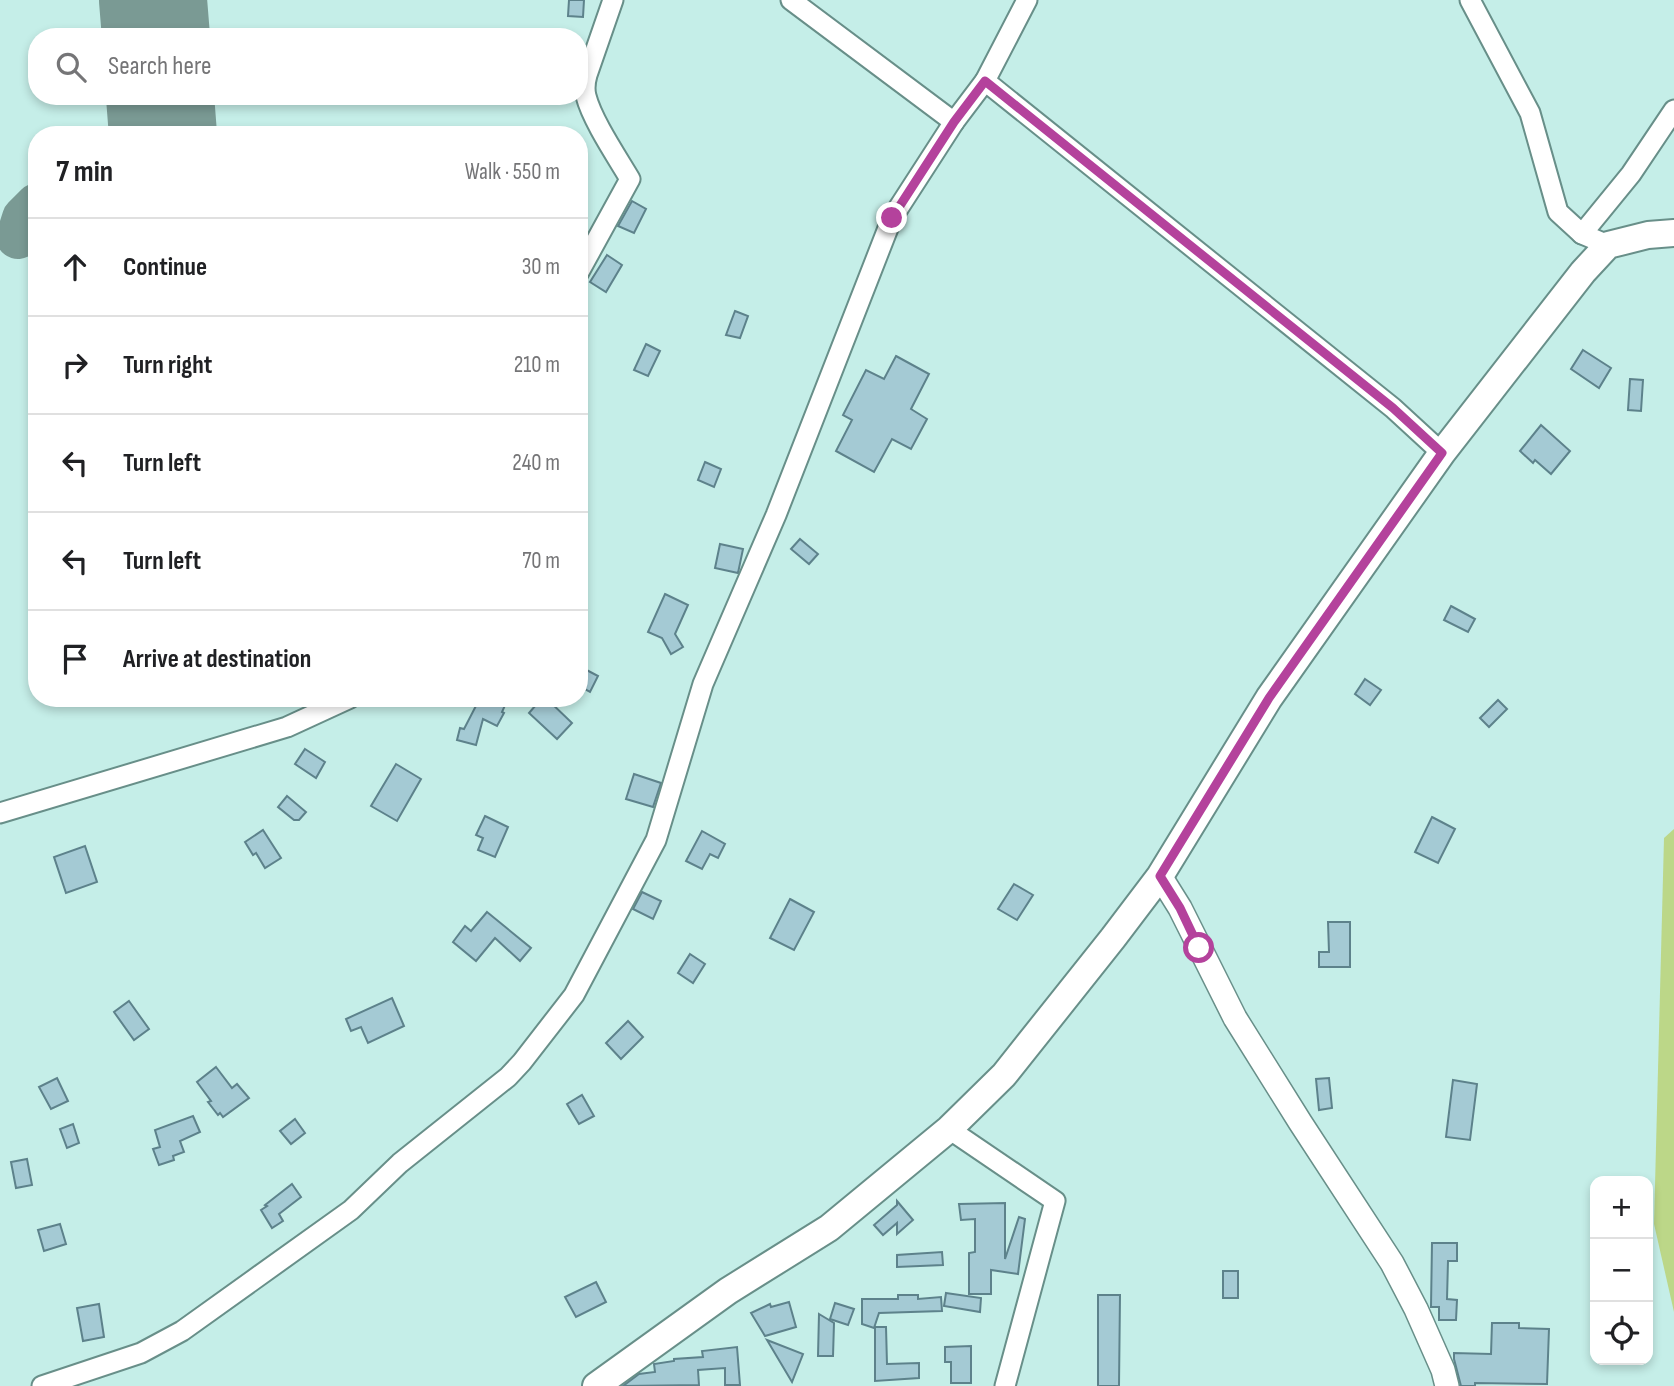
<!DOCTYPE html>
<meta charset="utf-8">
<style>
:root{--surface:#fff;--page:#f6f6f6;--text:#202124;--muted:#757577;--line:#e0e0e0}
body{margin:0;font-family:"Sofia Sans Condensed",sans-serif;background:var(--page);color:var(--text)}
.controls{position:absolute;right:21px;bottom:21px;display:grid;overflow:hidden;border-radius:14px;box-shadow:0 4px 10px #0003}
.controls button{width:63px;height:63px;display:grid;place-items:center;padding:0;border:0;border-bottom:2px solid var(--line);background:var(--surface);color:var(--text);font:35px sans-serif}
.stop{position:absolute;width:21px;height:21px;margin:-16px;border:5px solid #b4429c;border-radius:50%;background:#fff}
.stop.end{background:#b4429c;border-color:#fff;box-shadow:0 2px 7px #0008}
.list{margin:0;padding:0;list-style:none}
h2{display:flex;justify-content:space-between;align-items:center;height:91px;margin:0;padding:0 28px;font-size:30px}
h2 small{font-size:23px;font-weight:400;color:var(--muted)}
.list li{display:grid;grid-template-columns:46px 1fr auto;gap:21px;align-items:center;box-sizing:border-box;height:98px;padding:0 28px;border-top:2px solid var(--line)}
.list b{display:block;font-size:26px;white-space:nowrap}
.list em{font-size:23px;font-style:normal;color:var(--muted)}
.icon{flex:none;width:38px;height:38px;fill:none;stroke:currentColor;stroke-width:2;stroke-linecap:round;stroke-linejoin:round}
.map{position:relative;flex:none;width:1674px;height:1386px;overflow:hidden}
.search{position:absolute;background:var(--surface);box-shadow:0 4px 10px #0003;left:28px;top:28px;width:560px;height:77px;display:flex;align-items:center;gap:18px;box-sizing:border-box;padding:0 24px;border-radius:28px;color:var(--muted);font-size:26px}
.panel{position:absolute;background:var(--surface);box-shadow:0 4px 10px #0003;left:28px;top:126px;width:560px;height:581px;border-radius:28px}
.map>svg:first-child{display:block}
.green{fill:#bcd788}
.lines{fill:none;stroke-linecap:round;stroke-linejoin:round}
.taxiway{stroke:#7a9a94;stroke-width:44}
.runway{stroke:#7a9a94;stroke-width:108}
.building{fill:#a4cad4;stroke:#5d828b;stroke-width:2}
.minor-casing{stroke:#688f89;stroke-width:23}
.tertiary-casing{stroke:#688f89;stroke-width:26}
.secondary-casing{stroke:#688f89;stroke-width:30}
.minor{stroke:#fff;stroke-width:19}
.tertiary{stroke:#fff;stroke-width:23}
.secondary{stroke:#fff;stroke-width:26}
.route{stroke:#b4429c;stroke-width:9}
</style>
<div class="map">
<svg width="1674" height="1386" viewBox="0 0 1674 1386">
<rect width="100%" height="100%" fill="#c5eee8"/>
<path class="green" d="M1674,829V1312L1654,1224L1664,838Z"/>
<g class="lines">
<path class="taxiway" d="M18,237L24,218L37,205"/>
<g class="runway">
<path d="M153,0L156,37"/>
<path d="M160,96L163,135"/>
</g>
</g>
<g class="building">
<path d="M569,0H584L583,17L568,16Z"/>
<path d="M632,201L646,209L634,233L618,226Z"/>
<path d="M607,255L622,265L606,292L590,282Z"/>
<path d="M735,311L748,316L740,338L726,335Z"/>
<path d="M646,344L660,351L648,376L634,370Z"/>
<path d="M1583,350L1611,368L1599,388L1571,369Z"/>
<path d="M896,356L929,374L911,409L927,419L911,449L892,439L874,472L836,451L852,420L843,415L866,370L884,379Z"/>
<path d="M1630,379L1643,380L1641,411L1628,410Z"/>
<path d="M1541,425L1570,451L1551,474L1535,460L1533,463L1520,451Z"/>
<path d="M705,462L721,469L714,487L698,480Z"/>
<path d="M800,539L818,554L809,564L791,549Z"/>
<path d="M720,544L743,549L738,573L715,568Z"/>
<path d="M665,594L688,605L675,634L683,647L671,654L662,638L648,632Z"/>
<path d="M1451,606L1475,619L1468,632L1444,620Z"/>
<path d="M579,666L598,676L590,692L579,686Z"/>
<path d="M1365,679L1381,690L1370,705L1355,694Z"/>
<path d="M480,698H497L506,703L502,712L504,713L497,726L483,719L476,745L457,740L460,728L464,729Z"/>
<path d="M542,698H546L572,723L557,739L529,713Z"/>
<path d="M1498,700L1507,709L1489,727L1480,718Z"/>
<path d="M305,749L325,762L316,778L295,764Z"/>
<path d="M396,764L421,779L397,821L371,806Z"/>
<path d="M634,774L661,783L653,807L626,799Z"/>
<path d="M287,796L306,812L299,820H294L278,807Z"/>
<path d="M485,816L508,827L495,857L478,850L483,838L476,835Z"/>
<path d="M1432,817L1455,829L1438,863L1415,852Z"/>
<path d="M263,830L281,858L265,868L256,853L253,855L245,842Z"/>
<path d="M702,831L725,844L718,858L710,854L702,869L686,861Z"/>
<path d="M85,846L97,882L66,893L54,857Z"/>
<path d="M1014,884L1033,895L1017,920L998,909Z"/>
<path d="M642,892L661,901L653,919L633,909Z"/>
<path d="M790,899L814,912L794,950L770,938Z"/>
<path d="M487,912L531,948L520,961L495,938L476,961L453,942L465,926L471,931Z"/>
<path d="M1328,922H1350V967H1319V952H1329Z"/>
<path d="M690,954L705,964L693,983L678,973Z"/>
<path d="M392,998L404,1026L368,1043L361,1027L351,1031L346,1019Z"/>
<path d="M129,1001L149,1029L134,1040L114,1012Z"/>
<path d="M628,1021L643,1037L621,1059L606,1043Z"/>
<path d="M216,1067L232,1088L237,1084L249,1098L223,1117L220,1113L218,1115L208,1102L211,1101L197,1082Z"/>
<path d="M57,1078L68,1101L51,1109L39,1087Z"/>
<path d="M1329,1078L1332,1108L1319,1110L1316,1079Z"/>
<path d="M1453,1080L1477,1084L1470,1140L1446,1137Z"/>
<path d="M582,1095L594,1116L579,1124L567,1104Z"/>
<path d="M193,1116L200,1132L180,1141L184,1152L173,1156L174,1160L159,1165L153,1149L160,1147L155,1130Z"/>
<path d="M295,1119L305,1133L291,1144L280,1131Z"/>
<path d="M73,1124L79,1143L67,1148L60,1129Z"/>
<path d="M27,1159L32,1185L16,1188L11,1162Z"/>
<path d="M292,1184L301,1197L279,1214L283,1221L272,1228L261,1210L267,1206L265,1205Z"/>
<path d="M897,1201L913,1220L897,1234V1223L883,1235L874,1225L897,1205Z"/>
<path d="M1005,1203V1259L1019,1217L1025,1219L1018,1274L991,1270V1294H969V1253L975,1252V1219L961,1220L959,1204Z"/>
<path d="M60,1224L66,1244L44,1251L38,1230Z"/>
<path d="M1432,1243H1457V1261H1448L1447,1299L1457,1300L1456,1320H1439V1307H1431Z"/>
<path d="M942,1252L943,1265L897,1267V1255Z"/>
<rect x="1223" y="1271" width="15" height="27"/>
<path d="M596,1282L606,1302L576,1317L565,1297Z"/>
<path d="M946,1293L981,1298L980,1312L944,1306Z"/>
<path d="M898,1295H918V1299L941,1297L942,1311L879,1313L874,1328L862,1324V1299H898Z"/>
<path d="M1098,1295H1120L1119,1386H1098Z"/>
<path d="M789,1302L796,1327L765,1336L751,1313L770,1304L771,1307Z"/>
<path d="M835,1303L854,1309L848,1325L830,1319Z"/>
<path d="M99,1304L104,1337L83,1341L77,1308Z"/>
<path d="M819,1314L834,1323L833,1356H818Z"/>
<path d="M1492,1323H1519V1328L1549,1329L1547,1384L1475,1383V1386H1461L1454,1359V1353L1491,1354Z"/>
<path d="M875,1327H886L887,1364L919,1363V1378L875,1381Z"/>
<path d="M767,1340L803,1354L792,1382Z"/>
<path d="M971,1346V1383H951V1362H945V1347Z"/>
<path d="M737,1347L740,1385H725V1368L698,1370L699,1385L623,1386L639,1374L655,1372L654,1364L674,1361V1359L703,1357L702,1351Z"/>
</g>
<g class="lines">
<g class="minor-casing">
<g id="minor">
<path d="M791,0L954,122L985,81"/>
<path d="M1027,0L985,81L1393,408L1442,453"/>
<path d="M1470,0L1530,113L1558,212L1582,234L1608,245"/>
<path d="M1582,234L1631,174L1674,110"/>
<path d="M579,272L630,179C617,157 592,120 586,96C584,88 585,82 587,75L613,0"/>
<path d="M0,813L287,727L350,698"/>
<path d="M949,1129L1055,1201L1005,1386"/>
<path d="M42,1386L141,1353L182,1331L351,1210L400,1163L508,1077L522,1062L574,995L656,840L703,684L776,515L892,218L954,122"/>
</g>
</g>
<g class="tertiary-casing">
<path id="tertiary" d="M1160,876L1180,908L1235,1018L1300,1122L1392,1263L1416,1309L1443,1370L1447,1386"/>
</g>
<g class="secondary-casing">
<path id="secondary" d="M596,1386L728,1291L829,1228L949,1129L1004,1075L1113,938L1160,876L1269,698L1442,453L1583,272L1608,245L1648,235L1674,233"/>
</g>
<use href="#minor" class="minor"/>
<use href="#tertiary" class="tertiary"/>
<use href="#secondary" class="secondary"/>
</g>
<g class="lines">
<path class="route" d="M892,218L954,122L985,81L1393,408L1442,453L1269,698L1160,876L1180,908L1199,948"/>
</g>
</svg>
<div class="controls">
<button>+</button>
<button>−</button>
<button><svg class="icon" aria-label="locate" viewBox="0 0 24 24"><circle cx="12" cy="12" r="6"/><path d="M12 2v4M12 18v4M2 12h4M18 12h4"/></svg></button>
</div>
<div class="stop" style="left:1199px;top:948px"></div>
<div class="stop end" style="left:892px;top:218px"></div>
<div class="search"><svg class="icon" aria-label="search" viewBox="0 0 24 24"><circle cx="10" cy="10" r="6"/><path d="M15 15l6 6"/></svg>Search here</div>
<section class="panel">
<h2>7 min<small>Walk · 550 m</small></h2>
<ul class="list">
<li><svg class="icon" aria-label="ahead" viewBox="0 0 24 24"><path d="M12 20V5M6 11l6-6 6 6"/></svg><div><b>Continue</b></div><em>30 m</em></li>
<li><svg class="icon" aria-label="right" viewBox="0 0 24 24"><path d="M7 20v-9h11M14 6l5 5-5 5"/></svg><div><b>Turn right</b></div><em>210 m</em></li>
<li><svg class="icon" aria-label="left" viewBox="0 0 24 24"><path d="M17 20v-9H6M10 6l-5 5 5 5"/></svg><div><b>Turn left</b></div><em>240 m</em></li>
<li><svg class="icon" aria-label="left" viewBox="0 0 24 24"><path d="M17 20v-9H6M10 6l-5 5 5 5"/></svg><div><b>Turn left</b></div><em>70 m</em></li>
<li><svg class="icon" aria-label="arrive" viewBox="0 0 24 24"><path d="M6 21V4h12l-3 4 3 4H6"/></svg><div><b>Arrive at destination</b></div></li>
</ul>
</section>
</div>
